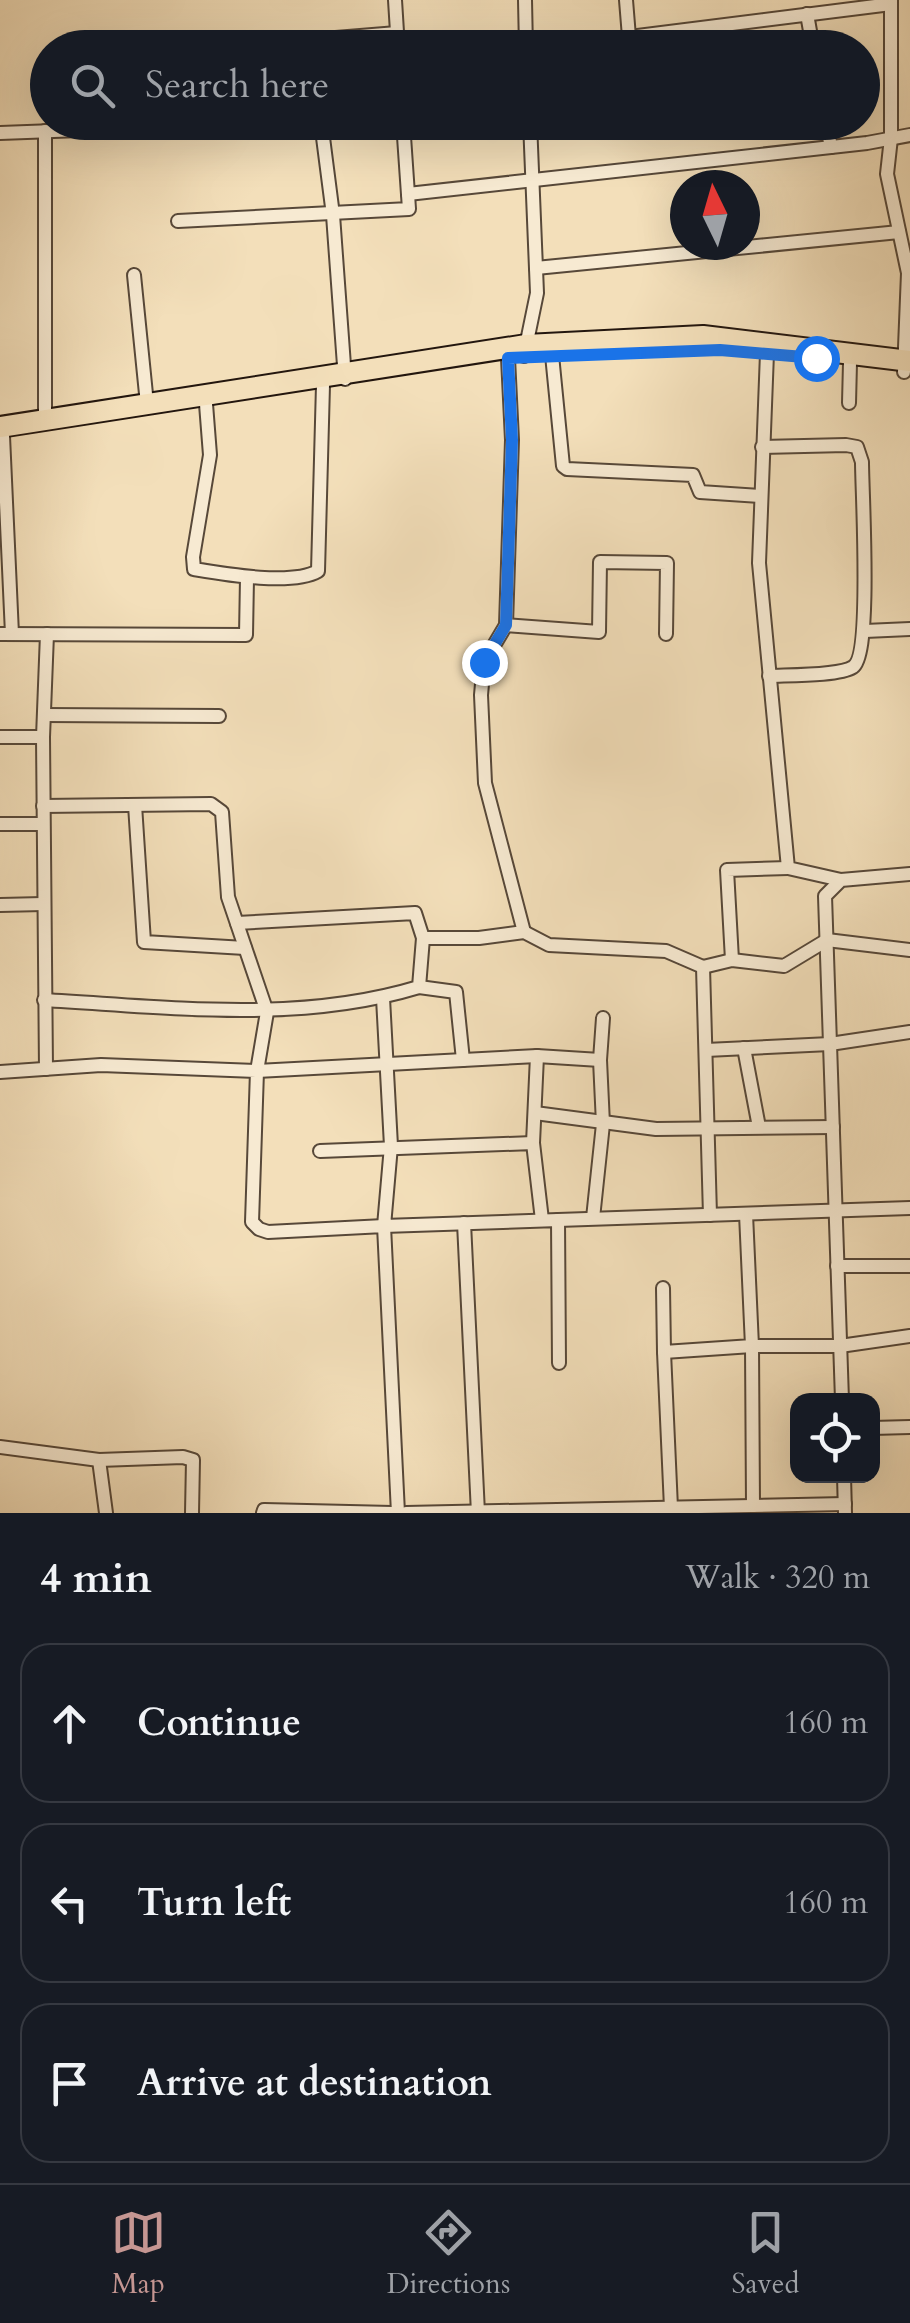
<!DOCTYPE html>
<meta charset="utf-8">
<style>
:root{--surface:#171b24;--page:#20242c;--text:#f1f3f6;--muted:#9ea1a6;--line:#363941;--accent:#c59692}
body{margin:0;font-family:Cardo,serif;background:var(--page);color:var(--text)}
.controls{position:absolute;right:30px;bottom:30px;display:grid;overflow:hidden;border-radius:20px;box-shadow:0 10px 40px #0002}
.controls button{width:90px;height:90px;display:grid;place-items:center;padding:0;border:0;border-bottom:2px solid var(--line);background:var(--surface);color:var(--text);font:50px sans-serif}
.compass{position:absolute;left:670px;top:170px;width:90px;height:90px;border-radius:50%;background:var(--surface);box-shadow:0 10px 40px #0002;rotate:355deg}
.stop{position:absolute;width:30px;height:30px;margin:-22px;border:8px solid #1a73e8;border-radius:50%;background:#fff}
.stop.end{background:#1a73e8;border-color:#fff;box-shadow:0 2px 10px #0008}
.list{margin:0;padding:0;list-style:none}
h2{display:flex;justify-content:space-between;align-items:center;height:130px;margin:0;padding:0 40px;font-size:42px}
h2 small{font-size:32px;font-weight:400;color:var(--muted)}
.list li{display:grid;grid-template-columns:65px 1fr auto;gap:30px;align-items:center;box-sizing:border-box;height:160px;margin:0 20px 20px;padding:0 20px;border:2px solid var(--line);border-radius:30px}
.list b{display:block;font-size:38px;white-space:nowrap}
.list em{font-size:32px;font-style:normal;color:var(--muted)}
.icon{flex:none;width:55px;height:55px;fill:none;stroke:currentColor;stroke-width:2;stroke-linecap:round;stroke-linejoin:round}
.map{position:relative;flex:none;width:910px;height:1513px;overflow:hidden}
.search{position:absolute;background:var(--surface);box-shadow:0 10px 40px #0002;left:30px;right:30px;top:30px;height:110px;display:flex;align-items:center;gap:25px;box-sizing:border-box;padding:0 35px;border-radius:55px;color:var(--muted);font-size:38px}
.sheet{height:670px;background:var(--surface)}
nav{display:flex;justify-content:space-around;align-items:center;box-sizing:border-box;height:140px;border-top:2px solid var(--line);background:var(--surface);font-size:28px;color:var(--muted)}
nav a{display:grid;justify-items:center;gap:5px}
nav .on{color:var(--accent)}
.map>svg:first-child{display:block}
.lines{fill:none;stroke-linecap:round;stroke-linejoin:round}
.street-casing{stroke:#574839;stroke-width:16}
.primary-casing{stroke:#23160e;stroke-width:24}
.street{stroke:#f7ead2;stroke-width:12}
.primary{stroke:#f3dfba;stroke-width:20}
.route{stroke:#1a73e8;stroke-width:12}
</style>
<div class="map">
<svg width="910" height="1513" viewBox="0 0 910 1513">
<rect width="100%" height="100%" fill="#f3dfba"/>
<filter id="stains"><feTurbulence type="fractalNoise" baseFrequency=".002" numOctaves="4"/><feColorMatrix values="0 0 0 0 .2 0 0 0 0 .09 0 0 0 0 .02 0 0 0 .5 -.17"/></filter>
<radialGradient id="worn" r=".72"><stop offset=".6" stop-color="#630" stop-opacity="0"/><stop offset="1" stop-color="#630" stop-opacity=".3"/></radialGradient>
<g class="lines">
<g class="street-casing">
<g id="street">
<path d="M395,0L398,48"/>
<path d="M525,0L526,48"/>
<path d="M626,0L629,37"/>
<path d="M891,0V138L887,174L908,273L904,372"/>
<path d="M807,14L813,48"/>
<path d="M311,40L397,33"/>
<path d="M202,48L311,40L312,48"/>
<path d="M542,48L891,4"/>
<path d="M321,122L333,215L345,379"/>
<path d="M826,122L831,147"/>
<path d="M0,133L296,122"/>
<path d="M408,194L867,143L910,135"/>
<path d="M178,221L409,209L403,122"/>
<path d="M536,268L899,232"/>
<path d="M134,275L147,404"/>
<path d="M767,353L759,563L788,868L841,880"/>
<path d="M552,355L563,466L567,469L693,475L700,492L760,496"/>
<path d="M524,356L537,293L530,122"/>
<path d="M508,358L512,440L506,625L484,662L481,695L485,783L524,932"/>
<path d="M849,403L850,363"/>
<path d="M206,404L210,455L193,557L194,569C224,574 292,586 318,571L323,385"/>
<path d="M45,415V131"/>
<path d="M3,436L12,634"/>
<path d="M762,447L846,445L857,447L862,462C862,493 872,654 853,667C839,676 788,675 769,676"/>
<path d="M506,625L599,632L600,562L667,563L666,634"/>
<path d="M865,631L910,629"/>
<path d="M0,634L246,635L247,578"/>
<path d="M44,715L219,716"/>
<path d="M0,737H43"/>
<path d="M135,805L144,942L245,948"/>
<path d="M43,806L211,804L222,812L228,897L267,1012L257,1071L537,1056L600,1060"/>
<path d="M0,824H43"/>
<path d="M0,905L43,904"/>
<path d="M423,938H479L524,932L549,945L666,951L703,967L710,1215"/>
<path d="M732,960L727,870L788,868"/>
<path d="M703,967L732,960L784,966L827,940L910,950"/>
<path d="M419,987L456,992L463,1060"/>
<path d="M383,998L391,1146L384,1226L558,1220L559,1363"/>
<path d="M44,1000C169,1007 297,1024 419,987L423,938L415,913L237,923"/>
<path d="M744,1048L759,1127"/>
<path d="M706,1050L830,1044L910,1032"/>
<path d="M46,1069L43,737L47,634"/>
<path d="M0,1072L101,1065L257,1071L252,1222L259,1229L268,1232L384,1226L398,1513"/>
<path d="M535,1113L656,1129L833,1127"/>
<path d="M533,1143L537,1056"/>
<path d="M320,1151L533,1143L542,1220"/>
<path d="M593,1218L603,1124L600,1060L603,1018"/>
<path d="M558,1220L910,1208"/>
<path d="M464,1223L478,1513"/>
<path d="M837,1266H910"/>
<path d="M663,1288L664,1352L752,1346L746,1214"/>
<path d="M664,1352L671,1508"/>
<path d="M842,1400L825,896L841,880L910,874"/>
<path d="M872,1428L910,1427"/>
<path d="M0,1447L99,1460L183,1457L193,1460L192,1513"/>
<path d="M99,1460L106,1513"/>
<path d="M844,1476L845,1513"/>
<path d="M753,1506L752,1346H840L910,1336"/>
<path d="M263,1513L264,1510L392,1513"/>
<path d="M406,1513L845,1504"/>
</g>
</g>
<g class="primary-casing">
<path id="primary" d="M0,427L526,345L703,336L910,361"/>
</g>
<use href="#street" class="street"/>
<use href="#primary" class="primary"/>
</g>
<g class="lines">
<path class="route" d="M484,662L506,625L512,440L508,358L720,350L816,358"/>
</g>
<rect width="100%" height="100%" filter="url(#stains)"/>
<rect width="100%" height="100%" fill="url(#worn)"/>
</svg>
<div class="controls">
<button><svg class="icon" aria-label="locate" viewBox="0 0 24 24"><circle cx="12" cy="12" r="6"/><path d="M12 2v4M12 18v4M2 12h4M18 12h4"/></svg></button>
</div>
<svg class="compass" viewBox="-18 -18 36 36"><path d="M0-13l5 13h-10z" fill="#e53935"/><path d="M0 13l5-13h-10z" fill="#9ea1a6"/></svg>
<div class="stop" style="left:816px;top:358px"></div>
<div class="stop end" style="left:484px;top:662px"></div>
<div class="search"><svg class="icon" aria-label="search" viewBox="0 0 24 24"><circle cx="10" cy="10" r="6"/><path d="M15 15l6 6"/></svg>Search here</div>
</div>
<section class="sheet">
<h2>4 min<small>Walk · 320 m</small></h2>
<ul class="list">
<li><svg class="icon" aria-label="ahead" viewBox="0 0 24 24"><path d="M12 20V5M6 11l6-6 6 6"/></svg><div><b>Continue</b></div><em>160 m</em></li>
<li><svg class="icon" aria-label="left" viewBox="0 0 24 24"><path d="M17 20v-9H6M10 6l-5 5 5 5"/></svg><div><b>Turn left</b></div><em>160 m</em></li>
<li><svg class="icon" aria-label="arrive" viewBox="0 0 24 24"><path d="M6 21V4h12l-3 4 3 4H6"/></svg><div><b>Arrive at destination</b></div></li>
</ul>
</section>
<nav>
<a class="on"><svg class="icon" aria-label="map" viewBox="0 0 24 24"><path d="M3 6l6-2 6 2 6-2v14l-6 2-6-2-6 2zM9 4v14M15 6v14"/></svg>Map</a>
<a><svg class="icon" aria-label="directions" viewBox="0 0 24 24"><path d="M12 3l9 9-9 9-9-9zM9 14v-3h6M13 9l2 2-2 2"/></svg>Directions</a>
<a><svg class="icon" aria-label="saved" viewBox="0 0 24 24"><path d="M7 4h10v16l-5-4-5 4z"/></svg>Saved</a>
</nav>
